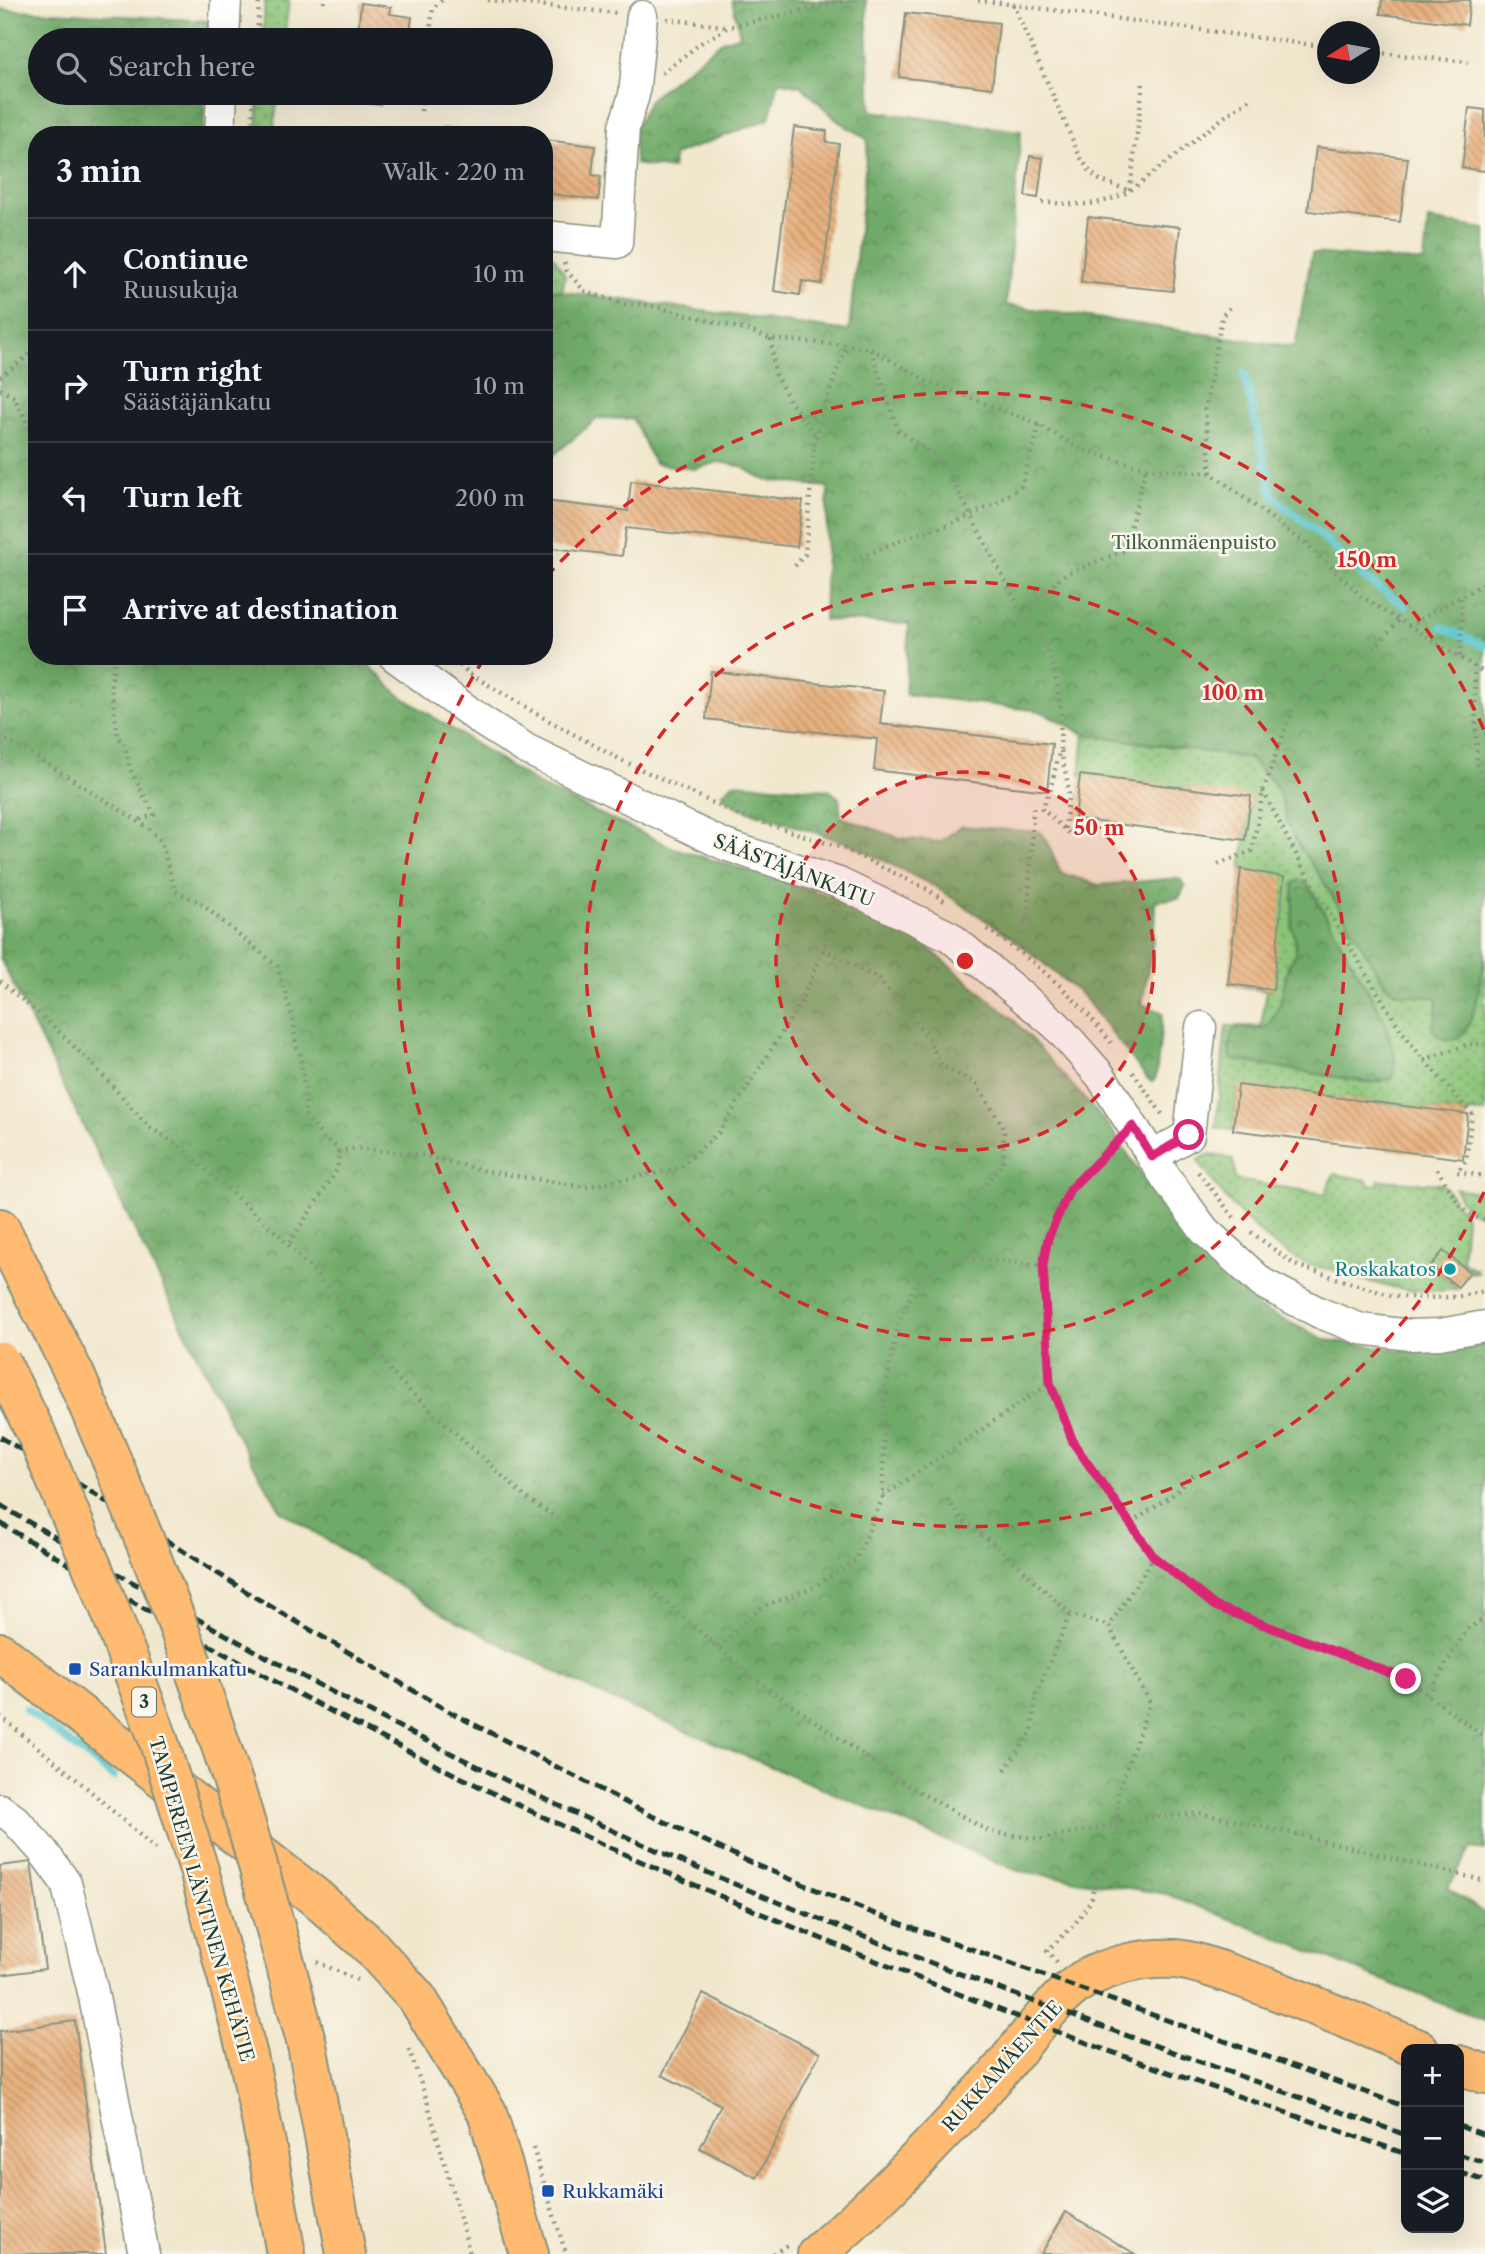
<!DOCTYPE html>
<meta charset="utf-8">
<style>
:root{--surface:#171b24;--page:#20242c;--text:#f1f3f6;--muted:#9ea1a6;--line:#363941}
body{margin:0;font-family:"Libre Caslon Text",serif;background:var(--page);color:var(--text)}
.controls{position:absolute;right:21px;bottom:21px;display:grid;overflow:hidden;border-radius:14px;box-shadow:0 7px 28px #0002}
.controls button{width:63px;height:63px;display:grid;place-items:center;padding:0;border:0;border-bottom:2px solid var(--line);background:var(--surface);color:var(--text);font:35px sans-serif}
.compass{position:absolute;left:1317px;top:21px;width:63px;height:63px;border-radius:50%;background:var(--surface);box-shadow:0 7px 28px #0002;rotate:259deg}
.stop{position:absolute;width:21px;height:21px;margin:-16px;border:5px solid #db2777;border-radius:50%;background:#fff}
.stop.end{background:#db2777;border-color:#fff;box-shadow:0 2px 7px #0008}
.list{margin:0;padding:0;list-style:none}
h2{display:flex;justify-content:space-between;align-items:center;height:91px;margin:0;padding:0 28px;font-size:30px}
h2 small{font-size:23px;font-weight:400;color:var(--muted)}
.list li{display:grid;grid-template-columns:46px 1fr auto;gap:21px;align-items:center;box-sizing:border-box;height:112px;padding:0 28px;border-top:2px solid var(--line)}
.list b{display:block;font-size:26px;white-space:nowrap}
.list p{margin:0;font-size:23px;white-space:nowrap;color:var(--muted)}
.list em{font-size:23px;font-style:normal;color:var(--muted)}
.icon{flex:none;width:38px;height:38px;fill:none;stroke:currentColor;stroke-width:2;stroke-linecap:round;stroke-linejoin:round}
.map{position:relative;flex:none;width:1485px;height:2254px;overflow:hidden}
.search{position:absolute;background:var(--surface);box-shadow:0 7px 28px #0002;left:28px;top:28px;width:525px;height:77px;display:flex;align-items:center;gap:18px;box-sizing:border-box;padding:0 24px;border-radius:38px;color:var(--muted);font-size:26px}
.panel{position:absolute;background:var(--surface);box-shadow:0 7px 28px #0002;left:28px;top:126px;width:525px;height:539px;border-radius:28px}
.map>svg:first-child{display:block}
.grass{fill:url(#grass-dots);stroke:#558056;stroke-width:2}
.forest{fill:url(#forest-crowns);stroke:#48744e;stroke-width:2}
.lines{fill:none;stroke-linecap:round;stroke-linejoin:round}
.stream{stroke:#58c5cf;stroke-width:8}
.building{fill:url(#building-back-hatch)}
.minor-casing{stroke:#889280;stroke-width:33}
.major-casing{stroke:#889280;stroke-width:42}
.highway-casing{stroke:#889280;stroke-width:42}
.path{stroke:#889280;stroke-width:4.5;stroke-dasharray:2 5;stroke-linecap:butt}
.minor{stroke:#fff;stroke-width:30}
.major{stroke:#febb71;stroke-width:38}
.highway{stroke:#febb71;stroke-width:38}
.rail{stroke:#1f3d34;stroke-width:5;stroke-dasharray:10 5;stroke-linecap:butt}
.highway-bridge-casing{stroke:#889280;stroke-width:42;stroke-linecap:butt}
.highway-bridge{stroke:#febb71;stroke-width:38}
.route{stroke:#db2777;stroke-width:9}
.ring{fill:none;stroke:#d62828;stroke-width:3.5;stroke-dasharray:12 9}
.culture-dot{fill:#0f9aa8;stroke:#fbf7ec;stroke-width:2.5}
.transit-dot{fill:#1a4fb4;stroke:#fbf7ec;stroke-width:2.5}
.labels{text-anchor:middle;stroke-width:5;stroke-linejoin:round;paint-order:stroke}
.shield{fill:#fbf7ec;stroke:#61756b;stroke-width:2}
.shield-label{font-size:18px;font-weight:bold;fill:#1f3d34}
.park-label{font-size:19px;fill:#3a5f45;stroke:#fbf7ec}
.street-label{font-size:19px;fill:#1f3d34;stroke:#fbf7ec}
.culture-label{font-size:19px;fill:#0d838f;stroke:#fbf7ec;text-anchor:end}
.transit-label{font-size:19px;fill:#164399;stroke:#fbf7ec;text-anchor:start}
.centre{fill:#d62828;stroke:#fbf7ec;stroke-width:3.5}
.ring-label{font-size:21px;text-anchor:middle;font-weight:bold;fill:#d62828;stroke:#fbf7ec;stroke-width:5;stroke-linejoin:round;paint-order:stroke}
</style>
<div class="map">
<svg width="1485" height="2254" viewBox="0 0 1485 2254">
<defs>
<pattern id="grass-dots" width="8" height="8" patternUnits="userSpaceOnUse" patternTransform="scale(1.75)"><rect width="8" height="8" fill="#8bc478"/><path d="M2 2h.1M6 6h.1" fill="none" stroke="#71a063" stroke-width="1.8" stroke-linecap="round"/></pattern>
<pattern id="forest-crowns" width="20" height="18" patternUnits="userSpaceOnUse" patternTransform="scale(1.75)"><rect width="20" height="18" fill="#70aa68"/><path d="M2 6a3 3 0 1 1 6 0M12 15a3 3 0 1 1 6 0" fill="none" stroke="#5b8c56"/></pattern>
<pattern id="building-back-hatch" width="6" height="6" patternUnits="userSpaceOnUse" patternTransform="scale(1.75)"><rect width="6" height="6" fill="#e8b17f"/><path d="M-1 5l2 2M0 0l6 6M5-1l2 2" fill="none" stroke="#bb9169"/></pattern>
</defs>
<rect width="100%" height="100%" fill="#fbf7ec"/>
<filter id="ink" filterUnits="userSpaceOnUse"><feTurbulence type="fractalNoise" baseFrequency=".0143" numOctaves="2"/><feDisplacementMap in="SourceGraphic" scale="14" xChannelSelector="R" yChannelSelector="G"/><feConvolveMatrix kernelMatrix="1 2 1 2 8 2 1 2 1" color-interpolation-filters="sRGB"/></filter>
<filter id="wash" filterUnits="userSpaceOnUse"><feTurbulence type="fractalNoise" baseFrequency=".00686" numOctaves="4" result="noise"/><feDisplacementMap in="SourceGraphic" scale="28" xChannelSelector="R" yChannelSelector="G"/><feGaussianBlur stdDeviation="1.57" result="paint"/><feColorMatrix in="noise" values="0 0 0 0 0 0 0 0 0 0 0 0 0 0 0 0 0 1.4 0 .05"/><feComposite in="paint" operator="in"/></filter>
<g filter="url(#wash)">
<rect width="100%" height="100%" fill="#f1e7cd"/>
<g class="grass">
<path d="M265,0H289L284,40H263Z"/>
<path d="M259,93H278L273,135H257Z"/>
<path d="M544,256L554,257L565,275L562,291L544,289Z"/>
<path d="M1084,734L1249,758L1272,781L1279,792L1288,824L1298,844L1322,879L1385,984L1396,993L1477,989L1485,953V1113L1468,1112V1114L1238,1086L1233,1130L1216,1128L1226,1026H1261L1267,991L1228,984L1273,989L1241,869L1251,797L1080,775Z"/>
<path d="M1210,1154L1232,1159L1235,1168V1180L1326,1194L1330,1181L1335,1174L1367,1180L1368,1185H1378V1180L1441,1184L1445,1187L1466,1217L1462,1262L1477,1270V1273L1470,1272L1443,1251L1432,1266L1458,1289C1408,1295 1379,1285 1332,1270C1321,1267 1306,1265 1296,1259C1257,1236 1222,1198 1198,1160Z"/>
<path d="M1455,1188L1485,1194L1484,1216C1468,1212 1460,1203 1455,1188Z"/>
</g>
<g class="forest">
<path d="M732,0H866L871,111L1021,131L1006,305L1295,347L1312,253L1424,262L1428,220L1485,229V953C1481,972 1475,1042 1450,1040C1441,1039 1437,1036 1432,1029L1436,1016L1437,998C1414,993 1404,1000 1385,984L1322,879L1298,844L1288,824L1279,792L1272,781L1249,758L1084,734L1040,711L905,694L909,624L824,620L828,487L765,480L740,466L719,462L694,469L654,463L633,419L598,418L544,463V289L849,331L868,140L838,121L801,86L779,81L769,119L674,155L672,169L635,164L634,130L650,99L722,41L740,35Z"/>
<path d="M0,9L209,21L208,40H40V93H205L203,135H37V656H360L398,694L544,788L674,848L833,897L920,941L1012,1018L1109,1126L1195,1254L1259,1308L1326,1340L1413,1351L1470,1347L1485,1344V1850L1471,1848L1448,1888L1485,1914V2021L1167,1894L1018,1871L601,1695L443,1614L281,1511L233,1428L0,958Z"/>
<path d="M733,783L829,790L839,798L841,817L899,838L940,842L961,826L1041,832C1045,836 1057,864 1061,873L1099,885L1179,878L1185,886L1179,898L1155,901L1154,936L1142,1004L1163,1013L1156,1077L1152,1082L1147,1078L1083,996L1014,939L934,886L851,844L740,808L725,799L723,793Z"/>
<path d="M1298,881H1303L1309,886L1384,1019L1394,1052L1395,1067L1392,1078L1373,1083L1233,1060C1226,1052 1230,1039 1233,1030L1238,1028L1262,1029L1268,1026L1280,1004L1288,966L1296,954L1295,937L1292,928L1294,883Z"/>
</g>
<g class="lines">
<g class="stream">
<path d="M1244,374L1273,496L1319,534L1366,579L1405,606"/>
<path d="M1442,627L1485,646"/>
<path d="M26,1709L114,1777"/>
</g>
</g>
<g id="blocks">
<g class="building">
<path d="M1382,0H1470L1467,25L1380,14Z"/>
<path d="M361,3L391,7L390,14L412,17L409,40H357Z"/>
<path d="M906,13L999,23L992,88L899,77Z"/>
<path d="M350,93H403L402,102L381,99L380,105L349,101Z"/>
<path d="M1469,108L1485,110V171L1462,168Z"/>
<path d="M443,127L491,133V135H442Z"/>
<path d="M794,127L827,131L826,142L839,144L822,284L802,281L800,295L774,291Z"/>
<path d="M544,140L595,146L592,175L601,176L598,200L544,193Z"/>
<path d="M1316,147L1408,158L1400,222L1308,211Z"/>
<path d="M1030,156L1043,158L1038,198L1025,196Z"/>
<path d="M1088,217L1180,227L1173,291L1081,282Z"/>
<path d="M631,481L803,501L797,547L626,528L622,556L544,547V501L628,511Z"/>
<path d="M711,671L884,691L880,724L1052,744L1047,791L874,770L877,739L706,719Z"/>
<path d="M1080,775L1251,796L1245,840L1075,819Z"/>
<path d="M1241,869L1284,877L1273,990L1228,984Z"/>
<path d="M1238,1085L1468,1114L1463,1159L1233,1130Z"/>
<path d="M1443,1251L1470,1272L1458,1287L1431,1266Z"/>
<path d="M31,1862L45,1969L0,1975V1866Z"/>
<path d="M703,1994L820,2053L757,2178L700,2148L721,2105L662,2075Z"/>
<path d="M75,2021L106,2254H0V2031Z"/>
<path d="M1066,2212L1135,2254H1041Z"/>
</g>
</g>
</g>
<g filter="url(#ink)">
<use href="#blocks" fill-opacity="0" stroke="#889280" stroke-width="2"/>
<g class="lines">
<g class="minor-casing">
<g id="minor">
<path d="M224,40L226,0"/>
<path d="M220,135L222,93"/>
<path d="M544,236L617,243L624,127L634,95L642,16"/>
<path d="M394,656L482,721L526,749L725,845L839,883L949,936L1056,1025L1100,1075L1166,1178L1204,1230L1262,1283L1320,1313L1361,1329L1410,1335L1440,1334L1485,1326"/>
<path d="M1152,1157L1189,1135L1201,1027"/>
<path d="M0,1809L15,1820L42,1850L66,1883L93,1992L144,2254"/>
</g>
</g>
<g class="major-casing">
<g id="major">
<path d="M0,1652L315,1897L368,1944L417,1998L487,2112L529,2254"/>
<path d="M1459,2065L1485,2074"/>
<path d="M817,2254C880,2200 938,2140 994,2078C1020,2049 1051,2000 1083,1980C1111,1965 1144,1957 1175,1959C1198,1961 1220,1971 1242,1978C1302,1999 1360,2025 1419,2049"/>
</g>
</g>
<g class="highway-casing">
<g id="highway">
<path d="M0,1228L75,1375"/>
<path d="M307,2045L346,2254"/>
<path d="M248,2056L268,2154L286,2254"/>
</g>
</g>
<g class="path">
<path d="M488,0L617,13"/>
<path d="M978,0L1328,47"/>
<path d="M324,3V0"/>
<path d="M1013,4L1080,157L1091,173L1100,180L1130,191L1228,114L1250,99"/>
<path d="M667,19L729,27"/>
<path d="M257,40L259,0"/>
<path d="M429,40L433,8L442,0"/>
<path d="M1370,52L1468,62"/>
<path d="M662,73L701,43L729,27L850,0"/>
<path d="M421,111L423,93"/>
<path d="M252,135L254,93"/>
<path d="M1042,202C1078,205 1096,208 1130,191L1143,83"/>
<path d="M564,263L567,271L584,291L625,304L648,305L750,331L771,339L846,345L871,349L927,381L1040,425L1082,450L1146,468L1211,473L1310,547L1362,597L1485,673"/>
<path d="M771,339L775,374L791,403L817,437"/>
<path d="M871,350L898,430L942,461L1022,613L1041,635L1054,668L1061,709L1060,749L1050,791L1042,809L1071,835"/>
<path d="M0,377L37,349"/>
<path d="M0,389L14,397L37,441"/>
<path d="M1211,473L1205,410L1222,316L1231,307"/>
<path d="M854,560L911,536L949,525L995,504L1021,486L1040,425"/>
<path d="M795,566L805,554L814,446L826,402L846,345"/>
<path d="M1022,613L1065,574L1124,551L1146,468"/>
<path d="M1408,626L1485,583"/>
<path d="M115,656L111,685L118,738L124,742L130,769L154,815L139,820"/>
<path d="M449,656L470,674L544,718L623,761L737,814L845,849L927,889L947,903"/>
<path d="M1460,656L1462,626L1461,596"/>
<path d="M1474,666L1477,763L1485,785"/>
<path d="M0,737L37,757L147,827L161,841L175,891L199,902L277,966L293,1019L296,1045L300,1054L306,1099L304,1114L325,1140L337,1147L339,1157L337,1170L288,1245"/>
<path d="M1061,751L1069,790L1065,829"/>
<path d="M1263,791L1310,881L1400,1029L1424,1060L1472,1114L1466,1160L1457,1172L1485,1176"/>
<path d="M1218,864L1252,851L1263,791L1293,707L1321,679L1356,661L1382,640L1399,620"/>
<path d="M987,929C1036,962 1076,996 1111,1043"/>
<path d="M1014,947L1028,914L1033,808"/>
<path d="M823,949L879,979L929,1039L941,1065L976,1084L1004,1128L1003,1163L969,1204L970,1258"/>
<path d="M0,981L51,1024L97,1069L148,1126L179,1146L279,1235L340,1300L396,1378L526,1498L610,1553L756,1680L899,1780L990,1832L1041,1839L1150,1818L1199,1813L1291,1833L1485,1881"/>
<path d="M1424,1060L1468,1044H1485"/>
<path d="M1133,1072L1164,1117"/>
<path d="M1115,1146L1070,1189L1048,1238L1043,1265L1050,1383L1074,1444L1154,1557L1215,1606L1406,1679L1485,1737"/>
<path d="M338,1152L356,1148L421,1155L486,1171L585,1187L678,1169L719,1132L800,1004L826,943L833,909"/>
<path d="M1437,1169C1450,1189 1460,1215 1485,1220"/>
<path d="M1198,1172L1236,1220"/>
<path d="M1251,1232L1295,1265L1389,1295L1420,1298L1456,1297L1485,1291"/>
<path d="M883,1496L1050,1383"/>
<path d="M948,1499L962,1521L996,1545L1070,1614L1109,1626"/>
<path d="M1131,1523L1171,1496L1194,1474"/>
<path d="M719,1647L762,1607L814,1587L856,1560L883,1497L884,1395L898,1324L916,1283L952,1257L1043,1265"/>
<path d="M1427,1695L1467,1630L1485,1617"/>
<path d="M0,1716L88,1789L159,1852"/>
<path d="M1005,1770L1032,1731L1036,1695L1070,1614"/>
<path d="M317,1962L357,1980"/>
<path d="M1057,1962L1047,1951L1074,1925L1091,1901L1096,1875L1112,1859L1117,1825L1118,1792L1150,1703L1109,1626L1154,1557"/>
<path d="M409,2049L427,2101L470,2254"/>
<path d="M533,2148L566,2254"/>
<path d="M773,2254L787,2245"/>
</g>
<use href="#minor" class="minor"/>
<use href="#major" class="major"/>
<use href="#highway" class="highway"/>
<g class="rail">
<path d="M0,1437L71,1479L253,1596L448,1711L652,1816L754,1864L875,1914L1406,2107"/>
<path d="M0,1505C207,1628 418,1743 638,1842C888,1954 1148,2043 1406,2135"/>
<path d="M0,1523C203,1647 413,1760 631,1857C784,1925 941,1989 1098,2047C1200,2084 1304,2118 1406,2154"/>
<path d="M1459,2126L1485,2135"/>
<path d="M1459,2154L1485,2163"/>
<path d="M1459,2172L1485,2181"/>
</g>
<g class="highway-bridge-casing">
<g id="highway-bridge">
<path d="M0,1361L36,1433L109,1607L157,1736L199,1870L248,2056"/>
<path d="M75,1375C134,1509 189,1646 234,1785C261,1871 284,1958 307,2045"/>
</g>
</g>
<use href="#highway-bridge" class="highway-bridge"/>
</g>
</g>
<g class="lines" filter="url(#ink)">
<path class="route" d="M1189,1135L1152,1157L1133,1126L1070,1189L1048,1238L1043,1265L1050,1383L1074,1444L1154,1557L1215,1606L1406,1679"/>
</g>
<circle cx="965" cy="961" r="189" fill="#d62828" fill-opacity=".12"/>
<g class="ring">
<circle cx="965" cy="961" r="189"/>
<circle cx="965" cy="961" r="379"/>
<path d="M1484 1192A568 568 0 1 1 483 660M546 577A568 568 0 0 1 1484 730"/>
</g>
<circle class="culture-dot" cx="1450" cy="1269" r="7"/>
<g class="transit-dot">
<rect x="68" y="1662" width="14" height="14" rx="3.5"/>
<rect x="541" y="2184" width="14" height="14" rx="3.5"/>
</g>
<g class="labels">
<rect class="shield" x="132" y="1687.5" width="24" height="29" rx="5"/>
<g class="shield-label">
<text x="144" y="1708">3</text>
</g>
<g class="park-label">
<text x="1194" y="549">Tilkonmäenpuisto</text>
</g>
<g class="street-label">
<text transform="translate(794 870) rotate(21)" y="7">SÄÄSTÄJÄNKATU</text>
<text transform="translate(202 1899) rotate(74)" y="7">TAMPEREEN LÄNTINEN KEHÄTIE</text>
<text transform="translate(1002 2066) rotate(-48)" y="7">RUKKAMÄENTIE</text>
</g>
<g class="culture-label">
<text x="1436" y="1276">Roskakatos</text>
</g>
<g class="transit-label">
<text x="89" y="1676">Sarankulmankatu</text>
<text x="562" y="2198">Rukkamäki</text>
</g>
</g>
<circle cx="965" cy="961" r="10" class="centre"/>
<g class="ring-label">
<text x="1367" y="567">150 m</text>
<text x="1233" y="700">100 m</text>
<text x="1099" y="835">50 m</text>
</g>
</svg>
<div class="controls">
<button>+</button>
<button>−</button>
<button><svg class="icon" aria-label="layers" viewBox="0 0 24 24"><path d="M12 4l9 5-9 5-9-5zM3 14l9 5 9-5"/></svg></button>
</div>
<svg class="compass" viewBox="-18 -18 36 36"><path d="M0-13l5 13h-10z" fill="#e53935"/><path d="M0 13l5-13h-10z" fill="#9ea1a6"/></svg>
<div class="stop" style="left:1189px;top:1135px"></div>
<div class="stop end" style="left:1406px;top:1679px"></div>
<div class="search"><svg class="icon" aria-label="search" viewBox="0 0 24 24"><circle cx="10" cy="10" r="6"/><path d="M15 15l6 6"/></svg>Search here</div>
<section class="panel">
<h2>3 min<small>Walk · 220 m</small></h2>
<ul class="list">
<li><svg class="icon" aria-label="ahead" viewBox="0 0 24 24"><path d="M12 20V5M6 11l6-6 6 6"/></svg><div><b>Continue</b><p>Ruusukuja</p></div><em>10 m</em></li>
<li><svg class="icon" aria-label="right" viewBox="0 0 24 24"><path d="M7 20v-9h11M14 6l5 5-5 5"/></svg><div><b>Turn right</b><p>Säästäjänkatu</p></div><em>10 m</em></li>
<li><svg class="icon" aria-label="left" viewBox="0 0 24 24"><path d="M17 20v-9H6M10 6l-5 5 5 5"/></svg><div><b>Turn left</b></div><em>200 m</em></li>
<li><svg class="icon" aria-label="arrive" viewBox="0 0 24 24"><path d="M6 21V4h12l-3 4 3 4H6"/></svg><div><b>Arrive at destination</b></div></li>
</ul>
</section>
</div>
